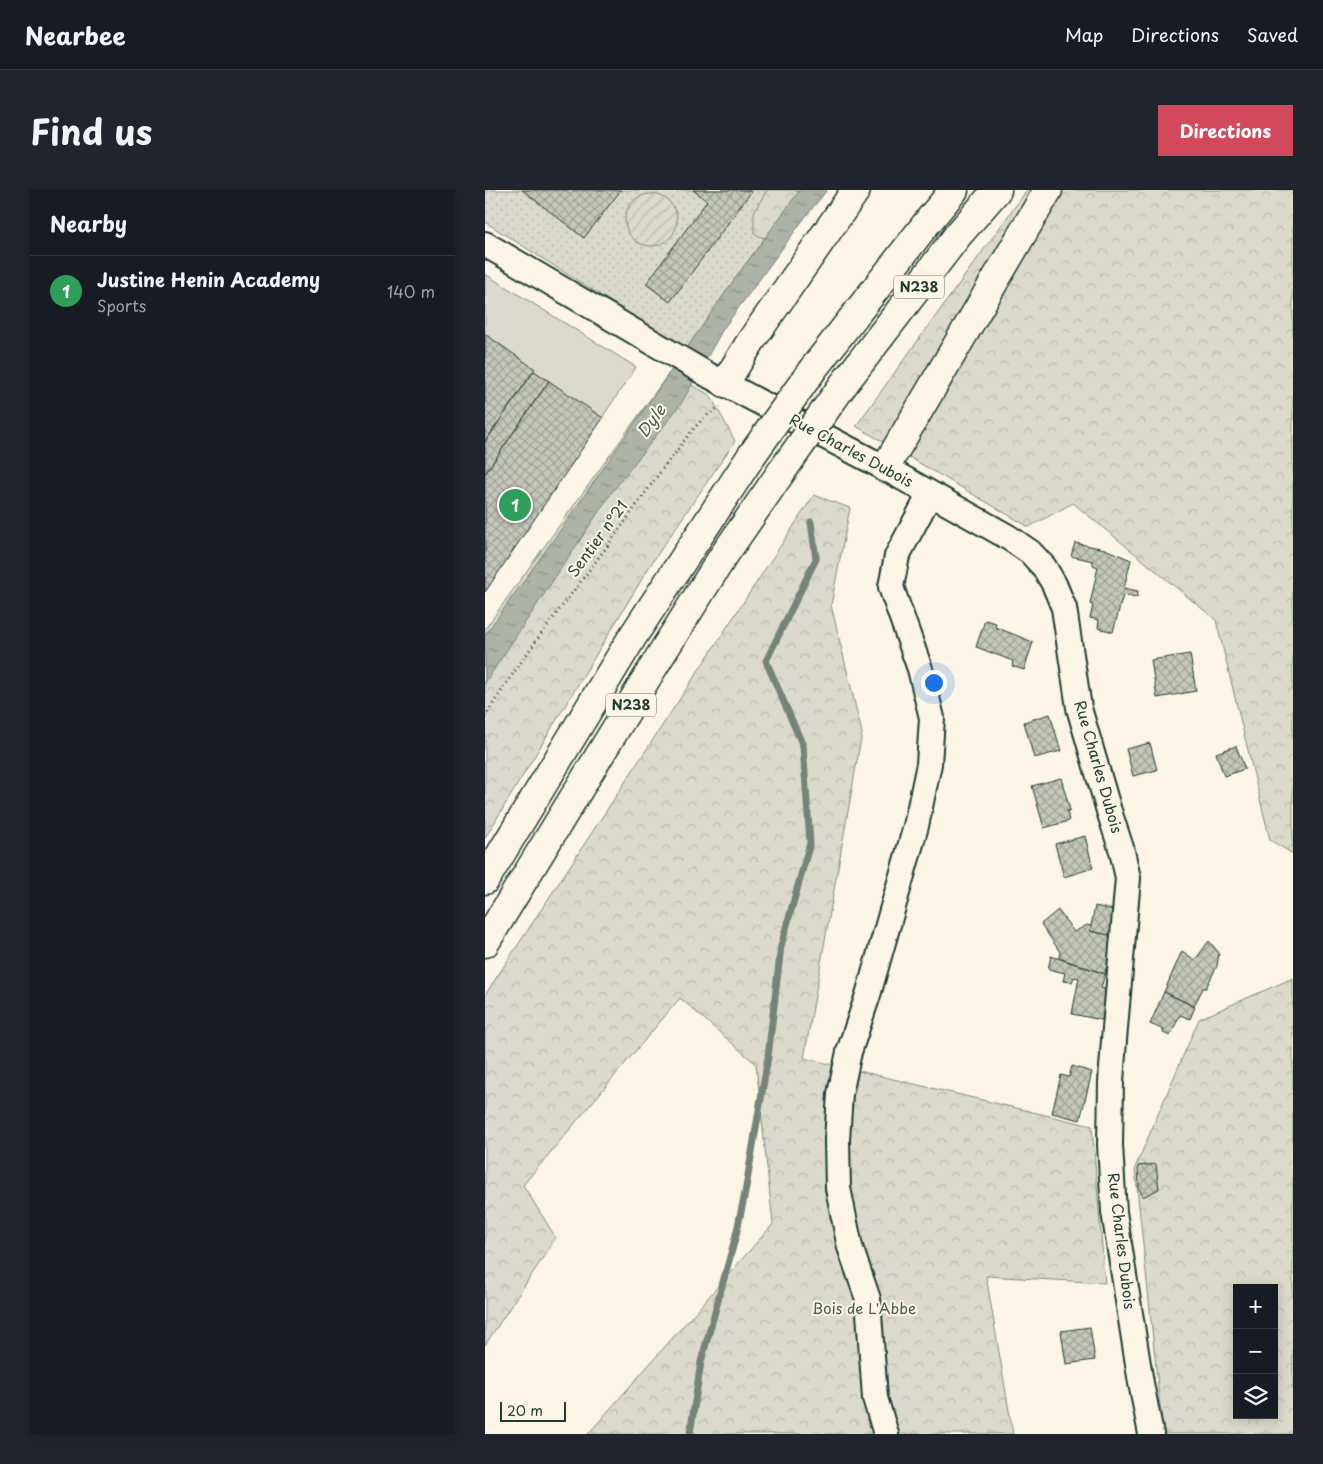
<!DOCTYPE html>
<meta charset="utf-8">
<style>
:root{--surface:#171b24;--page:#20242c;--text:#f1f3f6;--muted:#9ea1a6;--line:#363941;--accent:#d1495b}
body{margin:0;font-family:"Playpen Sans",sans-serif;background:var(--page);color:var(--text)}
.controls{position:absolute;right:15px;bottom:15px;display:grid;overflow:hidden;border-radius:0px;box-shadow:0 2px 12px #0003}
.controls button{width:45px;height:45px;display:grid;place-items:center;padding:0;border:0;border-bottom:1px solid var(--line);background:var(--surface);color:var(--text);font:25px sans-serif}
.scale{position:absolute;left:15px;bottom:12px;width:66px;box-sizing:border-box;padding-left:5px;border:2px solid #1f3d34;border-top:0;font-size:14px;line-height:18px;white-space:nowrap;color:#1f3d34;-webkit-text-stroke:4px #fcf5e5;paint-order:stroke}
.you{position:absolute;left:448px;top:492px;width:18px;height:18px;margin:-12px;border:4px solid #fff;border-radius:50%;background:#1a73e8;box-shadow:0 0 0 8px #1a73e833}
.badge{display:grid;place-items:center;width:32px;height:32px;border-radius:50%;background:var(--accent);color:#fff;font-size:16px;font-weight:700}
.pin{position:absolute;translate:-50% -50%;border:2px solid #fff;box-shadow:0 1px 5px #0006}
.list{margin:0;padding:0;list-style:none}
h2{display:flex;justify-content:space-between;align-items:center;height:65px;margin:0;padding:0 20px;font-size:21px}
h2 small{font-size:16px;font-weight:400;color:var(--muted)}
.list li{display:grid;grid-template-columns:32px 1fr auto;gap:15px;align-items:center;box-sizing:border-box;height:70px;padding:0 20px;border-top:1px solid var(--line)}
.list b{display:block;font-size:19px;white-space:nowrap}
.list p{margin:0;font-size:16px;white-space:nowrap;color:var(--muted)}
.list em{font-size:16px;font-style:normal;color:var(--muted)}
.icon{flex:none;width:28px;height:28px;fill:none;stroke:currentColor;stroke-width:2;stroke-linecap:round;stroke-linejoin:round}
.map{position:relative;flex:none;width:808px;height:1244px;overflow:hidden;border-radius:0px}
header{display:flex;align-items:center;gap:30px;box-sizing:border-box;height:70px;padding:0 25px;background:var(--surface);border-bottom:1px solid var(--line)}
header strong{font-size:24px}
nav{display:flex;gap:28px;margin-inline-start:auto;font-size:18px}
.intro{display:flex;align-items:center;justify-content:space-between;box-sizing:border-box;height:120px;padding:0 30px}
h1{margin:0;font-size:35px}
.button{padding:12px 22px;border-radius:0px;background:var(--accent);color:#fff;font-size:18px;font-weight:700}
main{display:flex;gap:30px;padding:0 30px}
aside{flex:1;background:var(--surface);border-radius:0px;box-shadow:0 2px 12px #0003}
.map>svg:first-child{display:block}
.grass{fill:url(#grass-dots);stroke:#7e8c80}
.forest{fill:url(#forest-crowns);stroke:#7e8c80;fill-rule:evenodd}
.garden{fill:url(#garden-furrows);stroke:#7e8c80}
.pitch{fill:#dcdacc;stroke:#7e8c80}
.water{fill:url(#water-ripples);stroke:#758479}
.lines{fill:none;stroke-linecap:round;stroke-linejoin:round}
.stream{stroke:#758479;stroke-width:7}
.building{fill:url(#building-cross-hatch);stroke:#1f3d34}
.minor-casing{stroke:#1f3d34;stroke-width:28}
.highway-casing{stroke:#1f3d34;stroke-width:31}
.path{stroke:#1f3d34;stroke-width:3;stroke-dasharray:1 4;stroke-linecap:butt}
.minor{stroke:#fcf5e5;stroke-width:24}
.highway{stroke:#fcf5e5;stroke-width:28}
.highway-bridge-casing{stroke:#1f3d34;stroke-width:31;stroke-linecap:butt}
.highway-bridge{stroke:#fcf5e5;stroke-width:28}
.labels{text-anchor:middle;stroke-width:4;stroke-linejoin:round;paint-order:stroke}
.shield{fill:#fcf5e5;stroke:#617469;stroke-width:1}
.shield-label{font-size:14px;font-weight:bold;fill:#1f3d34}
.street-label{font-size:15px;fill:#1f3d34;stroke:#fcf5e5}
.park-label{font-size:15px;fill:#455c52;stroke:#fcf5e5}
.water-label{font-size:16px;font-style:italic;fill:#435a51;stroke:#fcf5e5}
</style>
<header>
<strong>Nearbee</strong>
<nav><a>Map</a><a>Directions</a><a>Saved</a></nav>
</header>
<div class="intro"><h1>Find us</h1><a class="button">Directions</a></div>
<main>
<aside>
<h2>Nearby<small></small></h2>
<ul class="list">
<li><span class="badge" style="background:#2e9e5b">1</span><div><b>Justine Henin Academy</b><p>Sports</p></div><em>140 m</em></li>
</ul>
</aside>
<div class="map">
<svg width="808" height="1244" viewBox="0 0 808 1244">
<defs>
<pattern id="grass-dots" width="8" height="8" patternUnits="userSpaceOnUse" patternTransform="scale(1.25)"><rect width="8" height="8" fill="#dcdacc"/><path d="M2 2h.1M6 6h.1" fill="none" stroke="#bcbcb0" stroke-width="1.8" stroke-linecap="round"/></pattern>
<pattern id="forest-crowns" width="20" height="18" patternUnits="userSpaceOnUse" patternTransform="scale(1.25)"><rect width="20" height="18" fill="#dcdacc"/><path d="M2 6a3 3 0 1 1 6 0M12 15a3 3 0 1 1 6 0" fill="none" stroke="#bcbcb0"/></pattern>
<pattern id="garden-furrows" width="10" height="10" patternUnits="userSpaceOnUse" patternTransform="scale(1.25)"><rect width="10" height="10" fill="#dcdacc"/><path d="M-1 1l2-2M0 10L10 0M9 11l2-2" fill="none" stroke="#bcbcb0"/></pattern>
<pattern id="water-ripples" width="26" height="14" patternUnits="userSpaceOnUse" patternTransform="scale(1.25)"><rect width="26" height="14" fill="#aeb3a7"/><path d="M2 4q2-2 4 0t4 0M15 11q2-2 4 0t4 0" fill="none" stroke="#8d9389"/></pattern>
<pattern id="building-cross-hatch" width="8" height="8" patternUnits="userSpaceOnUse" patternTransform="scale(1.25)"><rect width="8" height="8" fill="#c5c7b9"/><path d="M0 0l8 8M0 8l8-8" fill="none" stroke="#9fa397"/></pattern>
</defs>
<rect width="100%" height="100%" fill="#fcf5e5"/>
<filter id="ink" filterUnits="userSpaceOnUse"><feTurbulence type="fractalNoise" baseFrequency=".02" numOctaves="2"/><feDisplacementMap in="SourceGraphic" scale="10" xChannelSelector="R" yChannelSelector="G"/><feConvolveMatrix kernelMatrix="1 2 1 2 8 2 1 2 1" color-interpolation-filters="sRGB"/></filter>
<g filter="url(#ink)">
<path class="grass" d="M0,0H315L249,90L202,160L0,32Z"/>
<g class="forest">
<path d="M282,0H309L317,4L290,49L276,47L269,43V22Z"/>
<path d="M542,0H808V664L785,650L731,430L588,313L544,337L371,236Z"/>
<path d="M184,183L225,205L250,251L166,374L0,648V439Z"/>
<path d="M329,305L365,318L346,415L377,543L319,868L607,936L620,1093L501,1086L528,1244H103L288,1034L271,874L195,808L38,995L71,1048L0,1155V805Z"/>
<path d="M808,788V1244H678L650,978L714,829ZM752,1098H789V1225H752Z"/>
</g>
<circle class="garden" cx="166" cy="30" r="26"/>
<path class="pitch" d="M0,84L151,177L0,402Z"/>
<path class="water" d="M315,0H342L318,30L238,139L196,214L127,302L0,493V445L81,332L249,90Z"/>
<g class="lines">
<path class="stream" d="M205,1244L216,1172L251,1045L260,1003L283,867L296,756L325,653L318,556L281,471L331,369L326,332"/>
</g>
<g class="building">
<path d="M37,0H136L99,48Z"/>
<path d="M208,0H263L266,2L185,112L161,94L222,11Z"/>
<path d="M0,144L50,179L0,252Z"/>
<path d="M49,181L64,191L0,284V252Z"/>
<path d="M64,191L118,228L0,402V284Z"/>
<path d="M590,353L620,359L646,370L639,398L653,401L652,407L638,405L628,442L613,438L614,430L605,428L608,415L605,414L613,377L608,375V371L586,366Z"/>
<path d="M500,430L511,433L510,437L548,452L539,480L527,476L528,471L491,457Z"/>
<path d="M705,464L711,501L672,508L666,470Z"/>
<path d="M565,524L576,561L549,568L539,532Z"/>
<path d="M665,553L672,580L648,586L641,559Z"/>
<path d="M751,556L760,579L739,586L731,563Z"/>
<path d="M576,588L585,620L582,621L584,631L559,638L547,596Z"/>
<path d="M600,646L608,678L579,687L570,654Z"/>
<path d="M610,716L633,721L628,746L605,741Z"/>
<path d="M573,720L589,742L602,735L606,736L605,741L628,746L620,784L574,768L575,762L556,734Z"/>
<path d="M724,751L734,763L732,776L721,798H718L709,816L679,802L697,761L710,770Z"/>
<path d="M566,766L620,784L616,798L623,800L617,830L587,824L594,788L589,787L587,792L578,791L580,783L563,779Z"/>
<path d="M679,802L710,817L705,829L695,825L685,846L678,843L679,840L665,834Z"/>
<path d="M587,876L607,882L595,930L567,923L576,885L584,887Z"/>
<path d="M671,974L674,999L658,1007L654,999L653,976Z"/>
<path d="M605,1137L610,1170L581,1174L576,1141Z"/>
</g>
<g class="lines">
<g class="minor-casing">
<g id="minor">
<path d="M0,54L225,186L400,278L523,347L545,362L559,377L569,394L579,418L594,518L624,621L637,661L643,688L629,850L626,892L625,955L629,1022L656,1193L666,1244"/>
<path d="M401,1244L390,1208L383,1109L365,1057L353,998L352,950L355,904L364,862L383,805L431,636L444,574L447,528L435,479L406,397L412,366L445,304"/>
</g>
</g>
<g class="highway-casing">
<g id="highway">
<path d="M328,179L445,29L469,0"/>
<path d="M240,193L266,151L371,0"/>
<path d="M358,195L473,45L512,0"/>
<path d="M400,278L563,0"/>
<path d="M0,690L148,446L267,265"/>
<path d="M0,753L177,463L237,368L297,281"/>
</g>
</g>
<path class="path" d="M0,527C40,461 89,402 134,340C152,315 170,288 190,263C203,246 215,227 235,217"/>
<use href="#minor" class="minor"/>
<use href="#highway" class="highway"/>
<g class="highway-bridge-casing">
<g id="highway-bridge">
<path d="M267,265L328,179"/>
<path d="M297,281L358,195"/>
</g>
</g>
<use href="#highway-bridge" class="highway-bridge"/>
</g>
</g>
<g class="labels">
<g class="shield">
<rect x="409" y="85.5" width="50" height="23" rx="4"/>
<rect x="121" y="503.5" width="50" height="23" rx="4"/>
</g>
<g class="shield-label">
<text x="434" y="102">N238</text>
<text x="146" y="520">N238</text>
</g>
<g class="street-label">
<text transform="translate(366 261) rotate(28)" y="5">Rue Charles Dubois</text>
<text transform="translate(113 349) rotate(-54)" y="5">Sentier n°21</text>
<text transform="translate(613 577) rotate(74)" y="5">Rue Charles Dubois</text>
<text transform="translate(636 1051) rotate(83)" y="5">Rue Charles Dubois</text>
</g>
<g class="park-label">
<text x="379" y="1124">Bois de L'Abbe</text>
</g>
<g class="water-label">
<text transform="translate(166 231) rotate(-54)" y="6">Dyle</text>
</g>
</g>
</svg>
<div class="controls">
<button>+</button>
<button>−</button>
<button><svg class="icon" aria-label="layers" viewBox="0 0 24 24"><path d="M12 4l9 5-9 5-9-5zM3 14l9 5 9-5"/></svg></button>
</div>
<div class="scale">20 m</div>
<div class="you"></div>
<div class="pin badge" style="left:30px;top:315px;background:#2e9e5b">1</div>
</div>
</main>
